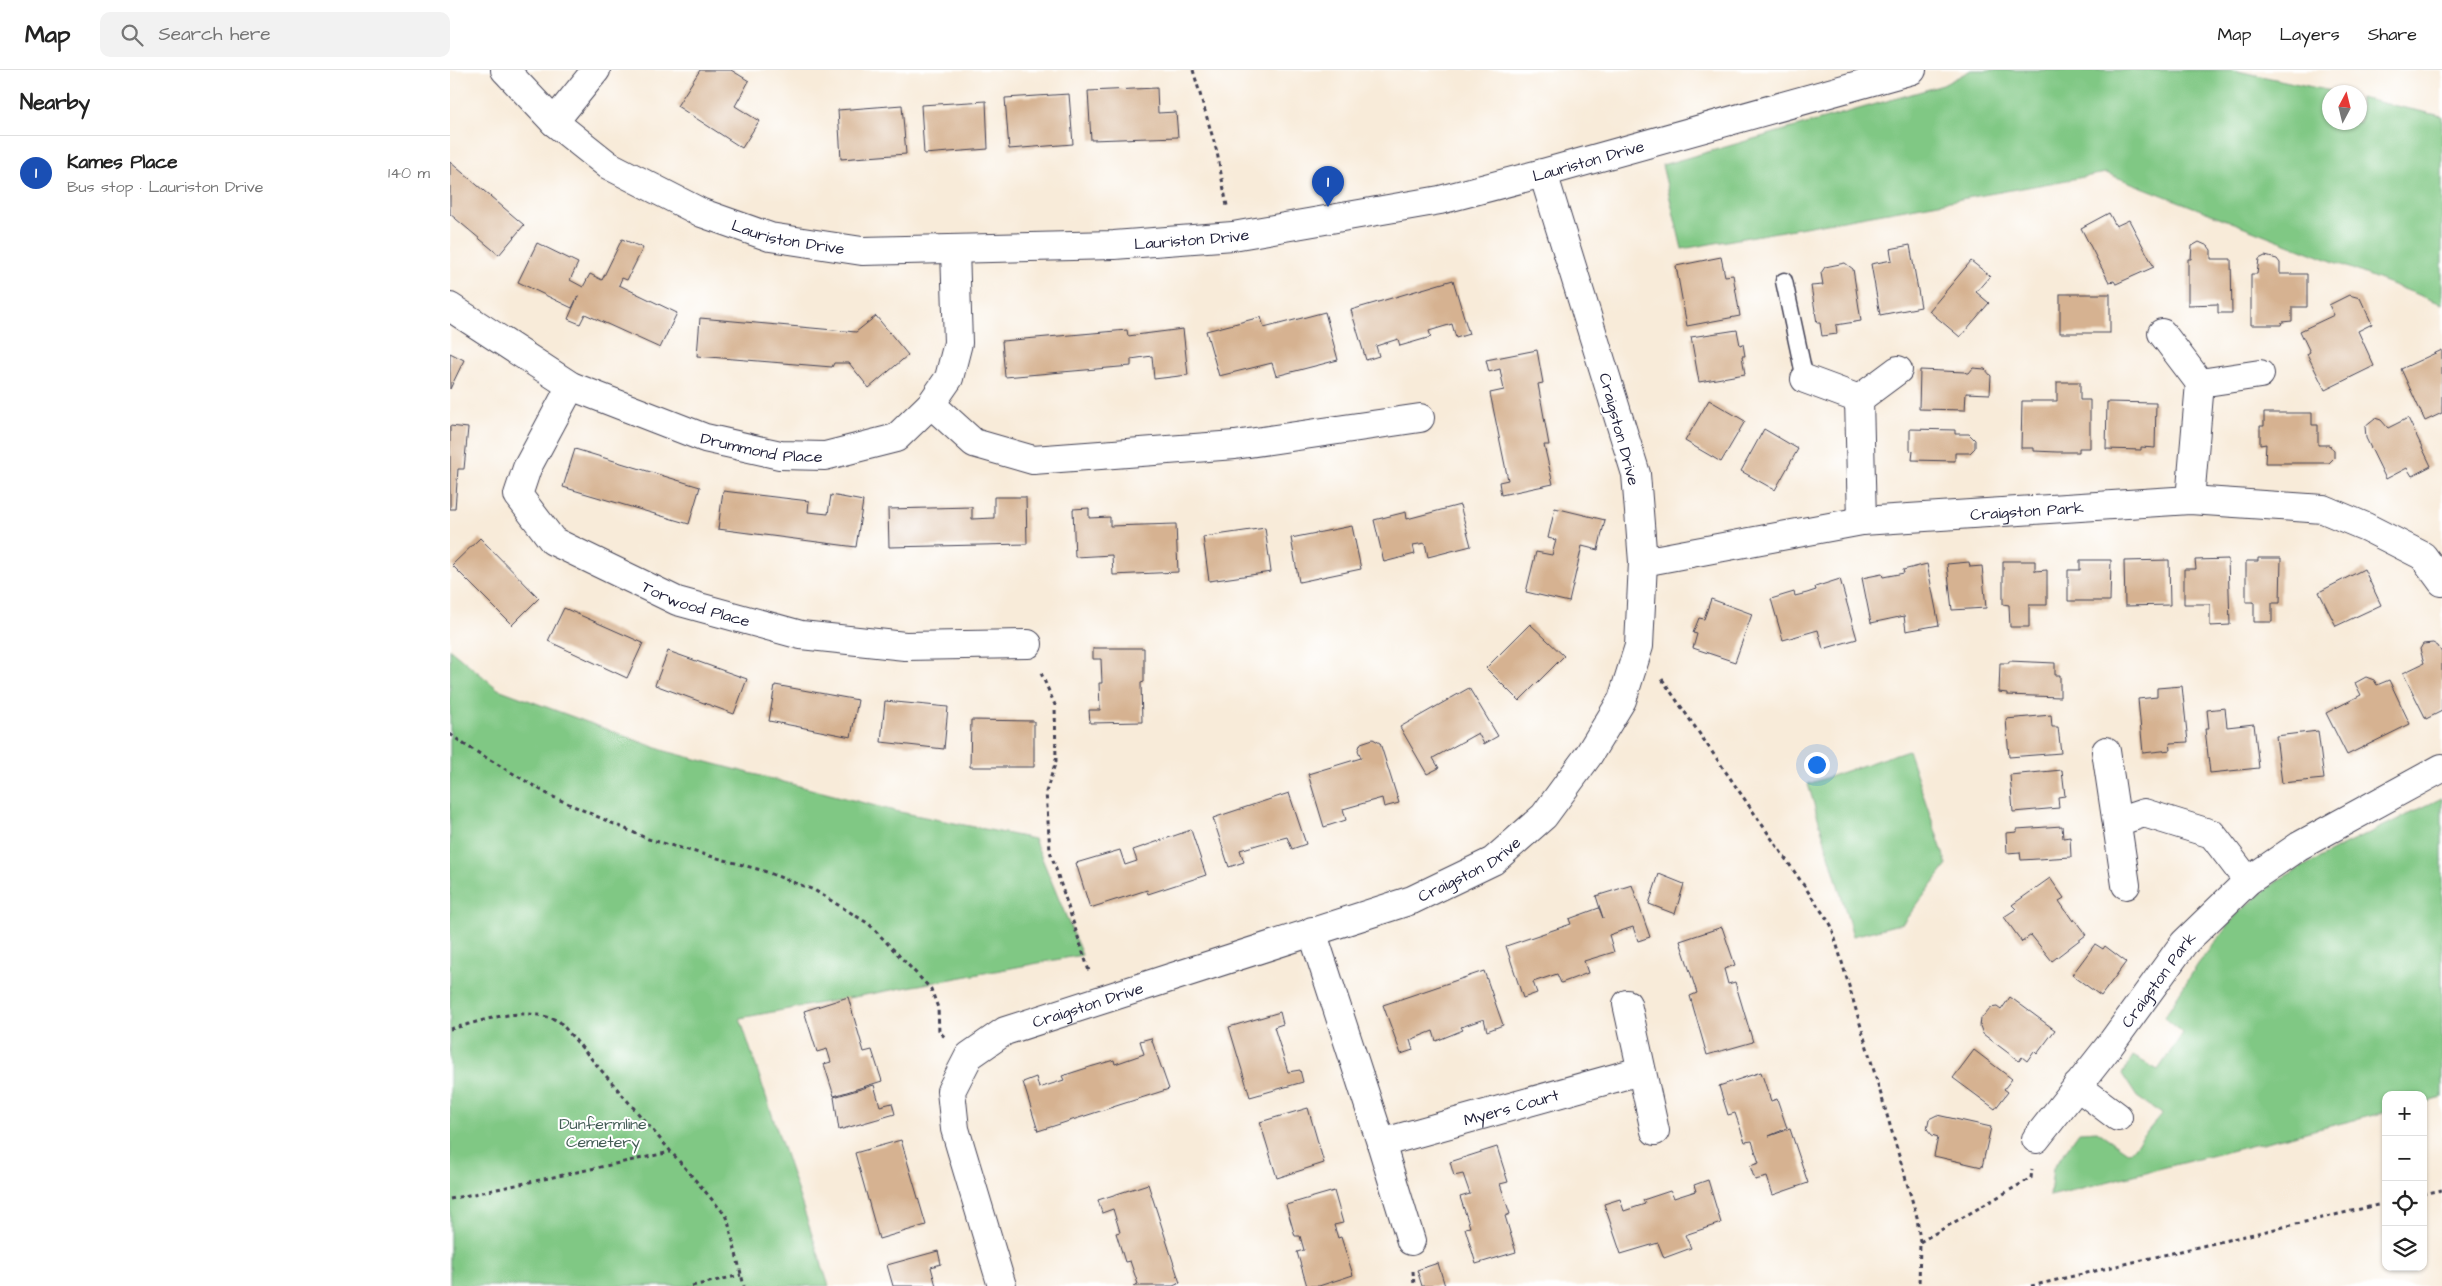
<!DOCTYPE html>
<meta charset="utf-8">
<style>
:root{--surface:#fff;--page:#f2f2f2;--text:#222;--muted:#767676;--line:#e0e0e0;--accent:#d1495b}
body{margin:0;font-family:"Architects Daughter",sans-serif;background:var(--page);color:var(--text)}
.controls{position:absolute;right:15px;bottom:15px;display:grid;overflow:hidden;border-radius:10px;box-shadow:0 1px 4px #0004}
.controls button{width:45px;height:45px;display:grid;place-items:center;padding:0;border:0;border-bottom:1px solid var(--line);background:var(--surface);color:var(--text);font:25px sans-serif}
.compass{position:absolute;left:1872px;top:15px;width:45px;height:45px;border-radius:50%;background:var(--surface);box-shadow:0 1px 4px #0004;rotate:7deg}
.you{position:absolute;left:1366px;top:694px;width:18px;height:18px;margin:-12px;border:4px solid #fff;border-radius:50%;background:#1a73e8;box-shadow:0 0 0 8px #1a73e833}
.badge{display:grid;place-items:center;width:32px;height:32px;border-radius:50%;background:var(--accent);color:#fff;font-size:16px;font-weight:700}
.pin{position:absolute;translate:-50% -41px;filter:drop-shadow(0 1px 2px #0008)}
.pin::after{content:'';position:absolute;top:26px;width:18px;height:15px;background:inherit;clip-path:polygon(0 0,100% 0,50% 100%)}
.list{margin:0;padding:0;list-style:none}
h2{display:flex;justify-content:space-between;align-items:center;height:65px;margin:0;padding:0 20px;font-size:21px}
h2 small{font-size:16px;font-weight:400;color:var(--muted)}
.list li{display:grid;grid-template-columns:32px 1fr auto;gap:15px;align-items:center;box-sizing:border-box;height:75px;padding:0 20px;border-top:1px solid var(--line)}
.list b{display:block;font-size:19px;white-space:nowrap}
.list p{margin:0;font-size:16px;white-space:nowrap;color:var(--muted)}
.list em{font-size:16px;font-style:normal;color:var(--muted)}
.icon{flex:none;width:28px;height:28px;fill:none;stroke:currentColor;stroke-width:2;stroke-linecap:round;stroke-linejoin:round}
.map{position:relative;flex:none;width:1992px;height:1216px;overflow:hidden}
header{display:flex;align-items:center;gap:30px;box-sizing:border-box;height:70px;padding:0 25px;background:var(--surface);border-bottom:1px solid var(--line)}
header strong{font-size:24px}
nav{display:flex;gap:28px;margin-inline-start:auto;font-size:18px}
.search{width:350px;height:45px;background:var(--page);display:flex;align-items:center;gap:12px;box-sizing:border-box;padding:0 18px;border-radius:10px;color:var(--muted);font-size:19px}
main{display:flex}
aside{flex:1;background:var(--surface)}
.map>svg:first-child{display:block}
.green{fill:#80c884;stroke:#517560}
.building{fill:#d6b291}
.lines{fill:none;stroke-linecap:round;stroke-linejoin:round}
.lane-casing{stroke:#424053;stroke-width:19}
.street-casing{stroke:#424053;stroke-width:30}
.path{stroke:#424053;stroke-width:3;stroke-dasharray:4 4;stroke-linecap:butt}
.lane{stroke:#fff;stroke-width:16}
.street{stroke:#fff;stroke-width:28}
.labels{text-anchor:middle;stroke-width:4;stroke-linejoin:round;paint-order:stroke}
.street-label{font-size:16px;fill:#22223b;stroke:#fff}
.park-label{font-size:16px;fill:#435c55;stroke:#fff}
</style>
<header>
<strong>Map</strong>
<div class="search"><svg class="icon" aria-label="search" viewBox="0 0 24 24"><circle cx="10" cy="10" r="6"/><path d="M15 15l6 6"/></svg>Search here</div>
<nav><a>Map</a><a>Layers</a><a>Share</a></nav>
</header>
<main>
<aside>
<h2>Nearby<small></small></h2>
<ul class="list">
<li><span class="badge" style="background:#1a4fb4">1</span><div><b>Kames Place</b><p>Bus stop · Lauriston Drive</p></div><em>140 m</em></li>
</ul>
</aside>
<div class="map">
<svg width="1992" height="1216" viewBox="0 0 1992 1216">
<rect width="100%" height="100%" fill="#fff"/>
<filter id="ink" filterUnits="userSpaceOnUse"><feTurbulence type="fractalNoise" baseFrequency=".02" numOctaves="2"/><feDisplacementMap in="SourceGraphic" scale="10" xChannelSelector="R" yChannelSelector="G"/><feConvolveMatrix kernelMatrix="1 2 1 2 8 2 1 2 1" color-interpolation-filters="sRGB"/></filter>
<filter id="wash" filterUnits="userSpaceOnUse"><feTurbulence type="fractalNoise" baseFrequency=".0096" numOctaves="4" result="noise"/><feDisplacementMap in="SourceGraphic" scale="20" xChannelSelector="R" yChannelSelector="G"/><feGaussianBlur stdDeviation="1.12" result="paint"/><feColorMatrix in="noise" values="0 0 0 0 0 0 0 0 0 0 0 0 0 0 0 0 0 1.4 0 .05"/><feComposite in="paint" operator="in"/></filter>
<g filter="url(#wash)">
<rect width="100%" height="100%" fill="#f8ebd9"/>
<g class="green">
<path d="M1521,0H1783L1886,22H1880V52H1910V28L1992,46V234L1656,103L1232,179L1212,95L1493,15Z"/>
<path d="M0,579L48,619L215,681L445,741L584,769L632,885L290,948L379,1216H0Z"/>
<path d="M1458,680L1497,795L1453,853L1403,866L1358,714Z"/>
<path d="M1992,728V1028L1973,1033V1025H1936V1042L1600,1126L1603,1098L1629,1062L1647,1061L1679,1083L1712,1044L1687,1027L1672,1004L1683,986L1708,1000L1733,963L1714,947L1748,894L1788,843L1830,809L1888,778Z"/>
</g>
<g id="blocks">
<g class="building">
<path d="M250,0H281L299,11L285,36L309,51L292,78L227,36Z"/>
<path d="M707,18L708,43L726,42L728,67L641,70L638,21Z"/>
<path d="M619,24L623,74L559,79L555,28Z"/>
<path d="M536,31L538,79L474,84L471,35Z"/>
<path d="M452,35L456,84L391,89L388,40Z"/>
<path d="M0,92L74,155L49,185L0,144Z"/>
<path d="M1659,143L1666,156L1679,150L1704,197L1666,214L1664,211L1659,212L1631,158Z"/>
<path d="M172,169L193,178L177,210L172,208L169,215L227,243L210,278L135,244L130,254L118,249L128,226L122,238L68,212L87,173L128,193L120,210L133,217L140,204L152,210Z"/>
<path d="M1749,172L1758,176L1761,180V189H1781L1782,243H1768V234L1738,235V189H1741L1742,176Z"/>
<path d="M1460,175L1471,237L1430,245L1421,194L1442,190L1440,179Z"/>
<path d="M1815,186L1827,189L1830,193V204H1857V237H1842V251L1832,252L1831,255H1801V204H1807L1809,189Z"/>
<path d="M1271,187L1275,206L1283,205L1290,246L1237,256L1226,196Z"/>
<path d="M1521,191L1540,206L1526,222L1539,233L1510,267L1479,241Z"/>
<path d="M1395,193L1403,199L1411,251L1386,255L1387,264L1372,266L1370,253H1367L1361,216L1373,215L1371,203L1375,197Z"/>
<path d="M1003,210L1019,264L1006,268L1002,254L979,261L981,267L950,276L948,269L926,276L929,286L916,290L901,240Z"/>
<rect x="1610" y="224" width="50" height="39"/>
<path d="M1899,225L1910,228L1922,254L1908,261L1924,296L1875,320L1857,284L1860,282L1850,261L1884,245L1879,235Z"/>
<path d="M875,242L888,290L826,306L822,293L769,306L756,261L811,247L814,258Z"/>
<path d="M426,246L458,285L419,318L399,293H384L382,297L247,286L250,248L406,262Z"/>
<path d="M733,259L738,305L704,309L702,286L681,289V296L555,307L552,271L677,260L678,266Z"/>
<path d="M1287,260L1290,275L1293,274L1295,286H1292L1295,304L1249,312L1241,267Z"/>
<path d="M1087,280L1093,313L1088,314L1099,375H1094L1103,414L1051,425L1049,412L1058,410L1040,323L1054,320L1050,299L1039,302L1036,290Z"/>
<path d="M1992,280V343L1975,351L1951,299Z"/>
<path d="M0,283L14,290L0,319Z"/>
<path d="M1523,298L1535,299L1541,306L1540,324L1516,323L1515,340L1469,339L1470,300L1515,302L1516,303H1519Z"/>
<path d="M1607,312H1630V330H1640V378H1629V382H1607L1584,381V378H1571L1572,331H1607Z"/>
<path d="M1259,330L1295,351L1271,392L1235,371Z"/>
<path d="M1657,332L1706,333L1705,378L1691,377V380L1656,379Z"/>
<path d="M1814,343H1862V355H1868V375H1879L1884,381V388L1879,393H1815L1816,374L1810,375V356H1814Z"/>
<path d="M1925,348L1931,350L1938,358L1958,348L1981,396L1962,406L1957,398L1936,409L1916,368L1915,356Z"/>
<path d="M0,356L18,358L14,399H8L5,439H0Z"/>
<path d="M1314,359L1348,379L1325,420L1291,401Z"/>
<path d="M1460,359L1505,360V364H1519L1525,370V378L1520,383H1505V391L1462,390L1463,381L1460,380Z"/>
<path d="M125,379L250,417L239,454L113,417Z"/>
<path d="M273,421L359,431L358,442L378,444L381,425L413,431L406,477L268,459Z"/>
<path d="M544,427H576L577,474L439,477L438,439L522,437V449L544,448Z"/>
<path d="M1010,435L1021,476L978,487L975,473L963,475L965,484L934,492L924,450L956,442L957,449Z"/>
<path d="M639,438V448L660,447V456L726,454L728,502L663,505L662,485L625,487L623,439Z"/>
<path d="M1105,438L1155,450L1148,480L1132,476L1119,532L1076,522L1086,482L1102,485L1106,470L1098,468Z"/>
<path d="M902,456L911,499L849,512L841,468Z"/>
<path d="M815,458L821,502L759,511L753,467Z"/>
<path d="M30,468L89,528L62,555L2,495Z"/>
<path d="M1808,488H1831L1830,533H1822V552H1804V532H1796V491H1808Z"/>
<path d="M1778,489L1780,555L1760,556V534H1734V499H1746L1745,490Z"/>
<path d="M1630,490H1661L1660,531H1618V500H1630Z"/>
<path d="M1719,490L1720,535L1675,536L1674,491Z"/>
<path d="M1553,491H1585V501L1597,500V535H1579V557H1560L1559,535L1553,534Z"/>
<path d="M1519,492L1520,497L1532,496L1536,538L1502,540L1497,494Z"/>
<path d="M1477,494L1489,555L1456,561L1454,546L1421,553L1412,508L1432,504L1433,507L1454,503L1453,500Z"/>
<path d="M1914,499L1931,535L1886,556L1869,522Z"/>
<path d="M1390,509L1407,569L1373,579L1368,560L1333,570L1321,529L1344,522L1345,526L1357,523L1366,520L1365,517Z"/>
<path d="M1261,529L1302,544L1285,592L1243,578L1247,564L1243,563L1249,548L1254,549Z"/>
<path d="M114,538L193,573L177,608L98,571Z"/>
<path d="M1080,554L1114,586L1069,631L1036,598Z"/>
<path d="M1983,573L1988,576L1992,583V641L1976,649L1953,603L1974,593L1970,579L1973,574Z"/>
<path d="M643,578H694V612L691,613L692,652L640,653L639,640H650L649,613H652L651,589H643Z"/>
<path d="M218,581L297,609L284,644L205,615Z"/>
<path d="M1559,591L1605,593V605H1610V627L1557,625V623L1549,622L1550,593H1559Z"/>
<path d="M1916,607L1924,610L1927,615L1939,610L1960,654L1897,685L1876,643L1911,625L1905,613Z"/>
<path d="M325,615L408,630L401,667L319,651Z"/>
<path d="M1732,616L1738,672L1720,673L1721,680L1693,683L1688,629L1707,627V618Z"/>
<path d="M1019,618L1048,666L1034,674L1028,663L983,688L989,698L977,704L950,657Z"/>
<path d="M435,631L498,637L494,679L431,672Z"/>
<path d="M1775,638L1777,657L1804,654L1809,698L1760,703L1755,659H1759L1757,640Z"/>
<path d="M1601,645L1602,657H1608L1611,683L1559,687L1556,649Z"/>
<path d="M521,650L584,651V697H520Z"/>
<path d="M1868,661L1874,709L1832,713L1826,666Z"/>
<path d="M923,669L930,673L949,733L934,737L932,728L893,739L896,750L874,757L858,704L911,688L908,680L911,673Z"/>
<path d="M1612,700L1615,726L1608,727L1609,738L1563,742L1560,705Z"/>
<path d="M839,723L856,774L842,779L837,767L810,774L790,780L794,792L779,797L763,748Z"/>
<path d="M1612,756L1613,768L1620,767L1621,787L1571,790L1570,782L1557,783L1556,763L1567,762V759Z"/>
<path d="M741,760L756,805L698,824L697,820L640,838L626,793L670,780L675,795L687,791L683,780Z"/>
<path d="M1209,804L1234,814L1225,844L1199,834Z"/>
<path d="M1600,808L1614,828L1609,831L1623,851L1624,849L1636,865L1602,891L1581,865L1572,872L1554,847L1566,839L1562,835Z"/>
<path d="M1182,815L1200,867L1188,871L1183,857L1159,865L1164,882L1134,891L1138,903L1111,913L1107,904L1083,912L1087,923L1073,928L1056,876L1121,854L1119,849L1149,838L1153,848L1146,826Z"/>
<path d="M1272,857L1285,895L1274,899L1278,914L1285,912L1303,972L1257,985L1240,926L1247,923L1230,871Z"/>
<path d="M1645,874L1653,879L1655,876L1676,892L1651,926L1622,905Z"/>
<path d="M1034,901L1053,955L1037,961L1034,949L1011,957L1013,960L986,971L983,961L960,970L963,980L951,984L933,935Z"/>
<path d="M398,927L414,982L422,980L432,1011L384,1026L374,994L381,992L377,979L367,982L354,941Z"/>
<path d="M1560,927L1605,960L1587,984L1584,981L1577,991L1572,987L1569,991L1533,964L1530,956L1531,949L1540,938L1547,937L1551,940Z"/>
<path d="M830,942L833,954L824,957L838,1002L850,1000L853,1012L800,1027L779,957Z"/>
<path d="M701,968L719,1019L588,1061L573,1012L586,1007L589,1018L614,1010L612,1006L640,997L664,990L665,994L694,984L690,971Z"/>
<path d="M1524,980L1562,1009L1554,1019L1558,1022L1545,1039L1503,1008Z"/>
<path d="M1311,1002L1321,1031L1327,1029L1337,1058L1319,1066L1340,1059L1358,1113L1323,1125L1317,1107L1305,1110L1300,1096L1309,1093L1302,1071L1295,1072L1285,1043L1278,1045L1269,1016Z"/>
<path d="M424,1015L430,1036L442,1033L445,1044L389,1060L384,1027Z"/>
<path d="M858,1038L874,1093L827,1108L810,1052Z"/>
<path d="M1487,1045L1541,1057L1532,1097L1484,1086L1488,1067L1482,1065L1477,1059L1479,1049Z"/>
<path d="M451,1070L476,1155L429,1169L405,1083Z"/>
<path d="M1047,1077L1058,1112L1050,1114L1060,1144L1055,1146L1066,1182L1026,1194L1015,1158L1020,1157L1010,1127L1020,1124L1013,1104L1004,1106L1000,1092Z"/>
<path d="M1258,1110L1271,1153L1235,1165L1241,1178L1214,1188L1208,1173L1171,1184L1154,1134L1170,1129L1174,1141L1195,1134L1193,1130L1220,1121L1224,1128L1246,1121L1244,1115Z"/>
<path d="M698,1114L730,1213L723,1216H683L688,1214L680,1191L675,1192L666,1163L670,1162L663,1139L652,1143L648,1130Z"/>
<path d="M884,1121L893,1153L884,1155L888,1168L891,1167L903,1205L869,1216H857L847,1182L854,1180L850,1166H845L836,1135Z"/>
<path d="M488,1181L491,1194L481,1197L486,1216H443L437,1195Z"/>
<path d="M988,1193L995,1216H972L967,1200Z"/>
</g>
</g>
</g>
<g filter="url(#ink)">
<use href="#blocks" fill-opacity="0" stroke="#424053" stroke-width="1"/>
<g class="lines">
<g class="lane-casing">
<path id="lane" d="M1334,211L1355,309"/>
</g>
<g class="street-casing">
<g id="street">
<path id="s1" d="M55,0L104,52L158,95L252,143L320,167L412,181L664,175L783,166L990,130L1093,103L1462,0"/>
<path d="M104,52L146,0"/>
<path id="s2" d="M0,237L121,316L255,368L330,385L375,386L446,368L481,334L499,308L508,273L505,180"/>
<path d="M1712,263L1750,313L1810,304"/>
<path d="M1355,309L1409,329L1448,300"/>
<path id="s3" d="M121,316L77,398L68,425L103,471L227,531L351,565L455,576L578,574"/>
<path d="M1409,329L1412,451"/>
<path d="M481,334L524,373L583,390L785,375L970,348"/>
<path d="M1740,430L1750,313"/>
<path id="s4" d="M1193,492L1412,451L1740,430L1873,439L1916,457L1973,486L1992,512"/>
<path d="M1656,681L1676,815"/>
<path d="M1667,752L1694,743L1762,764L1798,811"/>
<path d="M862,861L931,1073L961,1171"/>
<path d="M1177,934L1205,1061"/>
<path d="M1627,1016L1668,1047"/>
<path id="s5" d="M1586,1069L1660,975L1734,873L1798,811L1849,776L1992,698"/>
<path id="s6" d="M931,1073L1190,1001"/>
<path id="s7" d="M552,1216L505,1059L501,1021L519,986L555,961L962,830L1043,791L1094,746L1138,686L1172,630L1189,576L1193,492L1186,404L1093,103"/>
</g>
</g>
<g class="path">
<path d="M743,0L767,82L777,136"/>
<path d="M591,603L605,635L606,691L596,722L600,781L639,901"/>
<path d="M1212,609L1381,855L1467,1147L1470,1172L1469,1216"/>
<path d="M0,664L15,675L101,726L198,769L311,800L364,820L419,854L481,919L488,938L489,962L495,967"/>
<path d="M0,959C37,950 72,935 109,951L277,1147L294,1216"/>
<path d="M1973,1124L1992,1120"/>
<path d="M0,1129L221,1082"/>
<path d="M1470,1172L1581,1108L1582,1099"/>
<path d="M963,1201L964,1216"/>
<path d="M242,1216L291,1205"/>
<path d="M1581,1216L1936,1133"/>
</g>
<use href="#lane" class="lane"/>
<use href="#street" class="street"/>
</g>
</g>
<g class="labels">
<g class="street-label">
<text dy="6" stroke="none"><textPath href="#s1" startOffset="1146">Lauriston Drive</textPath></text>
<text dy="6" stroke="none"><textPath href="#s1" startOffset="336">Lauriston Drive</textPath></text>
<text dy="6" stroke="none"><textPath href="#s1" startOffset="741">Lauriston Drive</textPath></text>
<text transform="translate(1170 359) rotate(75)" y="6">Craigston Drive</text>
<text dy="6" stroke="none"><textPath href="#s2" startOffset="346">Drummond Place</textPath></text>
<text dy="6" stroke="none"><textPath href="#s4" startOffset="388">Craigston Park</textPath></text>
<text dy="6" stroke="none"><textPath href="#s3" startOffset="336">Torwood Place</textPath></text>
<text dy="6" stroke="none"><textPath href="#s7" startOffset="778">Craigston Drive</textPath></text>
<text dy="6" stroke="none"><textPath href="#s5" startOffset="201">Craigston Park</textPath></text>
<text dy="6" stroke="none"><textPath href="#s7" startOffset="372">Craigston Drive</textPath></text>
<text dy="6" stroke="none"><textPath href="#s6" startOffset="135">Myers Court</textPath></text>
</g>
<g class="park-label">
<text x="153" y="1059">Dunfermline<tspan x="153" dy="18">Cemetery</tspan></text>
</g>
</g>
</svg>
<div class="controls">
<button>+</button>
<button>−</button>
<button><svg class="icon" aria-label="locate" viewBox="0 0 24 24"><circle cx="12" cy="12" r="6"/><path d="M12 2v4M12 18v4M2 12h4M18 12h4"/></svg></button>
<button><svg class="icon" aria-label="layers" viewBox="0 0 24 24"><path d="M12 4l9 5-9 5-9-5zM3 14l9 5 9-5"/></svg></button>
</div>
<svg class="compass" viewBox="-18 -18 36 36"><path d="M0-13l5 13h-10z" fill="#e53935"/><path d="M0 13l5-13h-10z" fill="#767676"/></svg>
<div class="you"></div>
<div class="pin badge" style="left:878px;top:137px;background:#1a4fb4">1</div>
</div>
</main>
